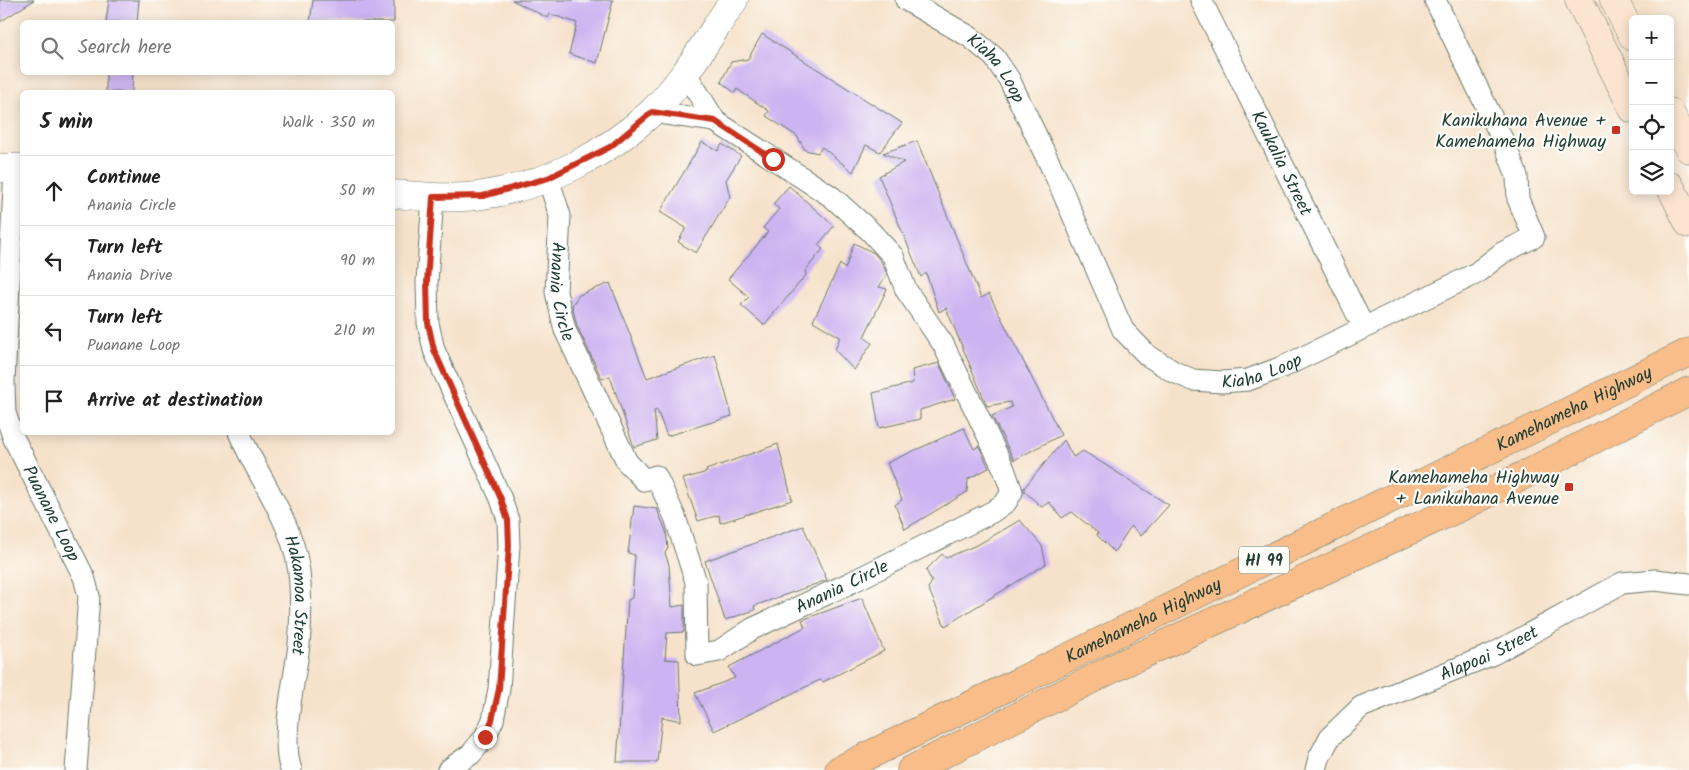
<!DOCTYPE html>
<meta charset="utf-8">
<style>
:root{--surface:#fff;--page:#f2f2f2;--text:#222;--muted:#767676;--line:#e0e0e0}
body{margin:0;font-family:Kalam,sans-serif;background:var(--page);color:var(--text)}
.controls{position:absolute;right:15px;top:15px;display:grid;overflow:hidden;border-radius:8px;box-shadow:0 2px 12px #0003}
.controls button{width:45px;height:45px;display:grid;place-items:center;padding:0;border:0;border-bottom:1px solid var(--line);background:var(--surface);color:var(--text);font:25px sans-serif}
.stop{position:absolute;width:15px;height:15px;margin:-11px;border:4px solid #c8321e;border-radius:50%;background:#fff}
.stop.end{background:#c8321e;border-color:#fff;box-shadow:0 1px 5px #0008}
.list{margin:0;padding:0;list-style:none}
h2{display:flex;justify-content:space-between;align-items:center;height:65px;margin:0;padding:0 20px;font-size:21px}
h2 small{font-size:16px;font-weight:400;color:var(--muted)}
.list li{display:grid;grid-template-columns:32px 1fr auto;gap:15px;align-items:center;box-sizing:border-box;height:70px;padding:0 20px;border-top:1px solid var(--line)}
.list b{display:block;font-size:19px;white-space:nowrap}
.list p{margin:0;font-size:16px;white-space:nowrap;color:var(--muted)}
.list em{font-size:16px;font-style:normal;color:var(--muted)}
.icon{flex:none;width:28px;height:28px;fill:none;stroke:currentColor;stroke-width:2;stroke-linecap:round;stroke-linejoin:round}
.map{position:relative;flex:none;width:1689px;height:770px;overflow:hidden}
.search{position:absolute;background:var(--surface);box-shadow:0 2px 12px #0003;left:20px;top:20px;width:375px;height:55px;display:flex;align-items:center;gap:12px;box-sizing:border-box;padding:0 18px;border-radius:8px;color:var(--muted);font-size:19px}
.panel{position:absolute;background:var(--surface);box-shadow:0 2px 12px #0003;left:20px;top:90px;width:375px;height:345px;border-radius:8px}
.map>svg:first-child{display:block}
.building{fill:#ccb3f1}
.lines{fill:none;stroke-linecap:round;stroke-linejoin:round}
.minor-casing{stroke:#6a7769;stroke-width:23}
.tertiary-casing{stroke:#6a7769;stroke-width:29}
.secondary-casing{stroke:#6a7769;stroke-width:29}
.primary-casing{stroke:#6a7769;stroke-width:29}
.minor{stroke:#fff;stroke-width:21}
.tertiary{stroke:#fff;stroke-width:28}
.secondary{stroke:#fce5d0;stroke-width:28}
.primary{stroke:#f8bd89;stroke-width:28}
.route{stroke:#c8321e;stroke-width:6}
.poi-dot{fill:#c8321e;stroke:#fdfcf7;stroke-width:2}
.labels{text-anchor:middle;stroke-width:4.5;stroke-linejoin:round;paint-order:stroke}
.shield{fill:#fdfcf7;stroke:#62766e;stroke-width:1}
.shield-label{font-size:16px;font-weight:bold;fill:#1f3d34}
.street-label{font-size:18px;fill:#1f3d34;stroke:#fdfcf7}
.poi-label{font-size:18px;fill:#1f3d34;stroke:#fdfcf7;text-anchor:end}
</style>
<div class="map">
<svg width="1689" height="770" viewBox="0 0 1689 770">
<rect width="100%" height="100%" fill="#fdfcf7"/>
<filter id="ink" filterUnits="userSpaceOnUse"><feTurbulence type="fractalNoise" baseFrequency=".02" numOctaves="2"/><feDisplacementMap in="SourceGraphic" scale="10" xChannelSelector="R" yChannelSelector="G"/><feConvolveMatrix kernelMatrix="1 2 1 2 8 2 1 2 1" color-interpolation-filters="sRGB"/></filter>
<filter id="wash" filterUnits="userSpaceOnUse"><feTurbulence type="fractalNoise" baseFrequency=".0096" numOctaves="4" result="noise"/><feDisplacementMap in="SourceGraphic" scale="20" xChannelSelector="R" yChannelSelector="G"/><feGaussianBlur stdDeviation="1.12" result="paint"/><feColorMatrix in="noise" values="0 0 0 0 0 0 0 0 0 0 0 0 0 0 0 0 0 1.4 0 .05"/><feComposite in="paint" operator="in"/></filter>
<g filter="url(#wash)">
<rect width="100%" height="100%" fill="#f6e2cb"/>
<g id="blocks">
<g class="building">
<path d="M0,0H34L0,22Z"/>
<path d="M109,0H139L137,22H106Z"/>
<path d="M313,0H394V22H310Z"/>
<path d="M512,0H613L597,63L569,54L577,23L550,14L548,18Z"/>
<path d="M762,34L902,123L880,152L866,145L853,172L822,147L818,153L805,150L797,136L766,116L769,111L737,89L735,93L721,82L731,62L748,59Z"/>
<path d="M106,72H133L132,92H106Z"/>
<path d="M917,141L981,298L989,294L1061,435L1014,460L992,416L1012,407L1010,402L987,406L946,308L939,312L926,273L921,277L879,176L904,162L883,153Z"/>
<path d="M702,142L718,151L722,144L741,156L726,180L730,197L696,253L678,242L686,228L660,212Z"/>
<path d="M789,186L834,226L818,245L823,249L805,271L806,275L764,325L741,305L749,297L728,279L768,232L763,228L779,209L773,204Z"/>
<path d="M854,243L874,253L882,263L887,274L879,287L887,289L864,337L872,343L854,370L835,350L840,337L813,321L840,264L845,269Z"/>
<path d="M610,283L647,378L715,355L732,416L667,436L657,410L654,411L657,440L634,447L610,376L602,379L577,326L572,305L579,295Z"/>
<path d="M939,363L955,399L920,410V419L879,428L873,393L913,383L912,370Z"/>
<path d="M964,428L974,449L979,446L989,468L968,479L967,492L905,529L895,505L902,500L887,463Z"/>
<path d="M1064,440L1073,457L1083,451L1169,505L1141,536L1131,526L1114,552L1097,535L1098,533L1072,512L1062,518L1049,502L1042,507L1024,491V488Z"/>
<path d="M778,444L792,500L720,523L719,515L698,521L683,479L707,472L706,470Z"/>
<path d="M634,506L657,509L666,531L668,548L665,553L669,565L672,607L684,605V632L667,633L665,659L679,660L681,721L662,717L657,762H617L628,600L632,598L635,555L628,553Z"/>
<path d="M1020,520L1042,546L1046,564L945,626L928,588L932,582L926,570L942,554L946,558L979,544Z"/>
<path d="M803,526L827,580L754,606L755,610L725,620L705,561Z"/>
<path d="M862,598L884,651L823,682L820,680L714,731L695,693L735,678L729,667L805,627L802,620Z"/>
</g>
</g>
</g>
<g filter="url(#ink)">
<use href="#blocks" fill-opacity="0" stroke="#6a7769" stroke-width="1"/>
<g class="lines">
<g class="minor-casing">
<g id="minor">
<path id="s1" d="M906,0L970,37L994,57L1009,79L1057,179L1123,330L1147,355L1174,372L1193,380L1222,382L1248,380L1285,366L1475,274L1502,253L1534,237L1518,199L1517,176L1506,147L1435,0"/>
<path id="s2" d="M1201,0L1363,326"/>
<path d="M652,112L715,121"/>
<path id="s3" d="M15,168L4,382L5,413L14,439L84,577L89,596L76,770"/>
<path id="s4" d="M548,178L560,216L556,292L565,330L627,462L644,480L656,476L675,517L696,582L697,655L719,651L752,629L852,582L992,512L1006,502L1012,492L1004,469L943,344L906,290L893,256L870,231L832,197L715,121L685,72"/>
<path d="M433,197L427,282L428,323L434,350L501,499L508,520L509,546L499,689L493,720L485,737L471,754L448,770"/>
<path id="s5" d="M239,432C260,483 298,527 300,584C301,603 301,625 299,645C295,679 280,739 291,770"/>
<path id="s6" d="M1316,770L1319,758L1330,737L1361,707L1493,654L1622,583L1655,580L1689,584"/>
</g>
</g>
<g class="tertiary-casing">
<g id="tertiary">
<path d="M0,168H22"/>
<path d="M392,194C422,196 454,200 483,195C545,186 605,155 651,113C684,82 708,37 734,0"/>
</g>
</g>
<g class="secondary-casing">
<g id="secondary">
<path d="M1579,0L1633,109"/>
<path d="M1614,0L1633,37"/>
<path d="M1670,112L1689,149"/>
<path d="M1670,186L1689,224"/>
</g>
</g>
<g class="primary-casing">
<g id="primary">
<path id="s7" d="M839,770L1689,352"/>
<path d="M911,770L1124,663L1463,506L1689,391"/>
</g>
</g>
<use href="#minor" class="minor"/>
<use href="#tertiary" class="tertiary"/>
<use href="#secondary" class="secondary"/>
<use href="#primary" class="primary"/>
</g>
</g>
<g class="lines" filter="url(#ink)">
<path class="route" d="M485,737L492,720L499,689L509,546L508,520L501,499L434,350L428,323L427,282L433,197L483,196L548,178L610,147L652,112L715,121L773,159"/>
</g>
<g class="poi-dot">
<rect x="1611" y="125" width="10" height="10" rx="2.5"/>
<rect x="1564" y="482" width="10" height="10" rx="2.5"/>
</g>
<g class="labels">
<rect class="shield" x="1239" y="546.5" width="50" height="27" rx="4"/>
<g class="shield-label">
<text x="1264" y="566">HI 99</text>
</g>
<g class="street-label">
<text dy="6" stroke="none"><textPath href="#s1" startOffset="115">Kiaha Loop</textPath></text>
<text dy="6" stroke="none"><textPath href="#s2" startOffset="182">Kaukalia Street</textPath></text>
<text dy="6" stroke="none"><textPath href="#s4" startOffset="116">Anania Circle</textPath></text>
<text dy="6" stroke="none"><textPath href="#s1" startOffset="565">Kiaha Loop</textPath></text>
<text dy="6" stroke="none"><textPath href="#s7" startOffset="819">Kamehameha Highway</textPath></text>
<text dy="6" stroke="none"><textPath href="#s3" startOffset="356">Puanane Loop</textPath></text>
<text dy="6" stroke="none"><textPath href="#s4" startOffset="686">Anania Circle</textPath></text>
<text dy="6" stroke="none"><textPath href="#s5" startOffset="176">Hakamoa Street</textPath></text>
<text dy="6" stroke="none"><textPath href="#s7" startOffset="339">Kamehameha Highway</textPath></text>
<text dy="6" stroke="none"><textPath href="#s6" startOffset="218">Alapoai Street</textPath></text>
</g>
<g class="poi-label">
<text x="1606" y="126">Kanikuhana Avenue +<tspan x="1606" dy="21">Kamehameha Highway</tspan></text>
<text x="1559" y="483">Kamehameha Highway<tspan x="1559" dy="21">+ Lanikuhana Avenue</tspan></text>
</g>
</g>
</svg>
<div class="controls">
<button>+</button>
<button>−</button>
<button><svg class="icon" aria-label="locate" viewBox="0 0 24 24"><circle cx="12" cy="12" r="6"/><path d="M12 2v4M12 18v4M2 12h4M18 12h4"/></svg></button>
<button><svg class="icon" aria-label="layers" viewBox="0 0 24 24"><path d="M12 4l9 5-9 5-9-5zM3 14l9 5 9-5"/></svg></button>
</div>
<div class="stop" style="left:773px;top:159px"></div>
<div class="stop end" style="left:485px;top:737px"></div>
<div class="search"><svg class="icon" aria-label="search" viewBox="0 0 24 24"><circle cx="10" cy="10" r="6"/><path d="M15 15l6 6"/></svg>Search here</div>
<section class="panel">
<h2>5 min<small>Walk · 350 m</small></h2>
<ul class="list">
<li><svg class="icon" aria-label="ahead" viewBox="0 0 24 24"><path d="M12 20V5M6 11l6-6 6 6"/></svg><div><b>Continue</b><p>Anania Circle</p></div><em>50 m</em></li>
<li><svg class="icon" aria-label="left" viewBox="0 0 24 24"><path d="M17 20v-9H6M10 6l-5 5 5 5"/></svg><div><b>Turn left</b><p>Anania Drive</p></div><em>90 m</em></li>
<li><svg class="icon" aria-label="left" viewBox="0 0 24 24"><path d="M17 20v-9H6M10 6l-5 5 5 5"/></svg><div><b>Turn left</b><p>Puanane Loop</p></div><em>210 m</em></li>
<li><svg class="icon" aria-label="arrive" viewBox="0 0 24 24"><path d="M6 21V4h12l-3 4 3 4H6"/></svg><div><b>Arrive at destination</b></div></li>
</ul>
</section>
</div>
